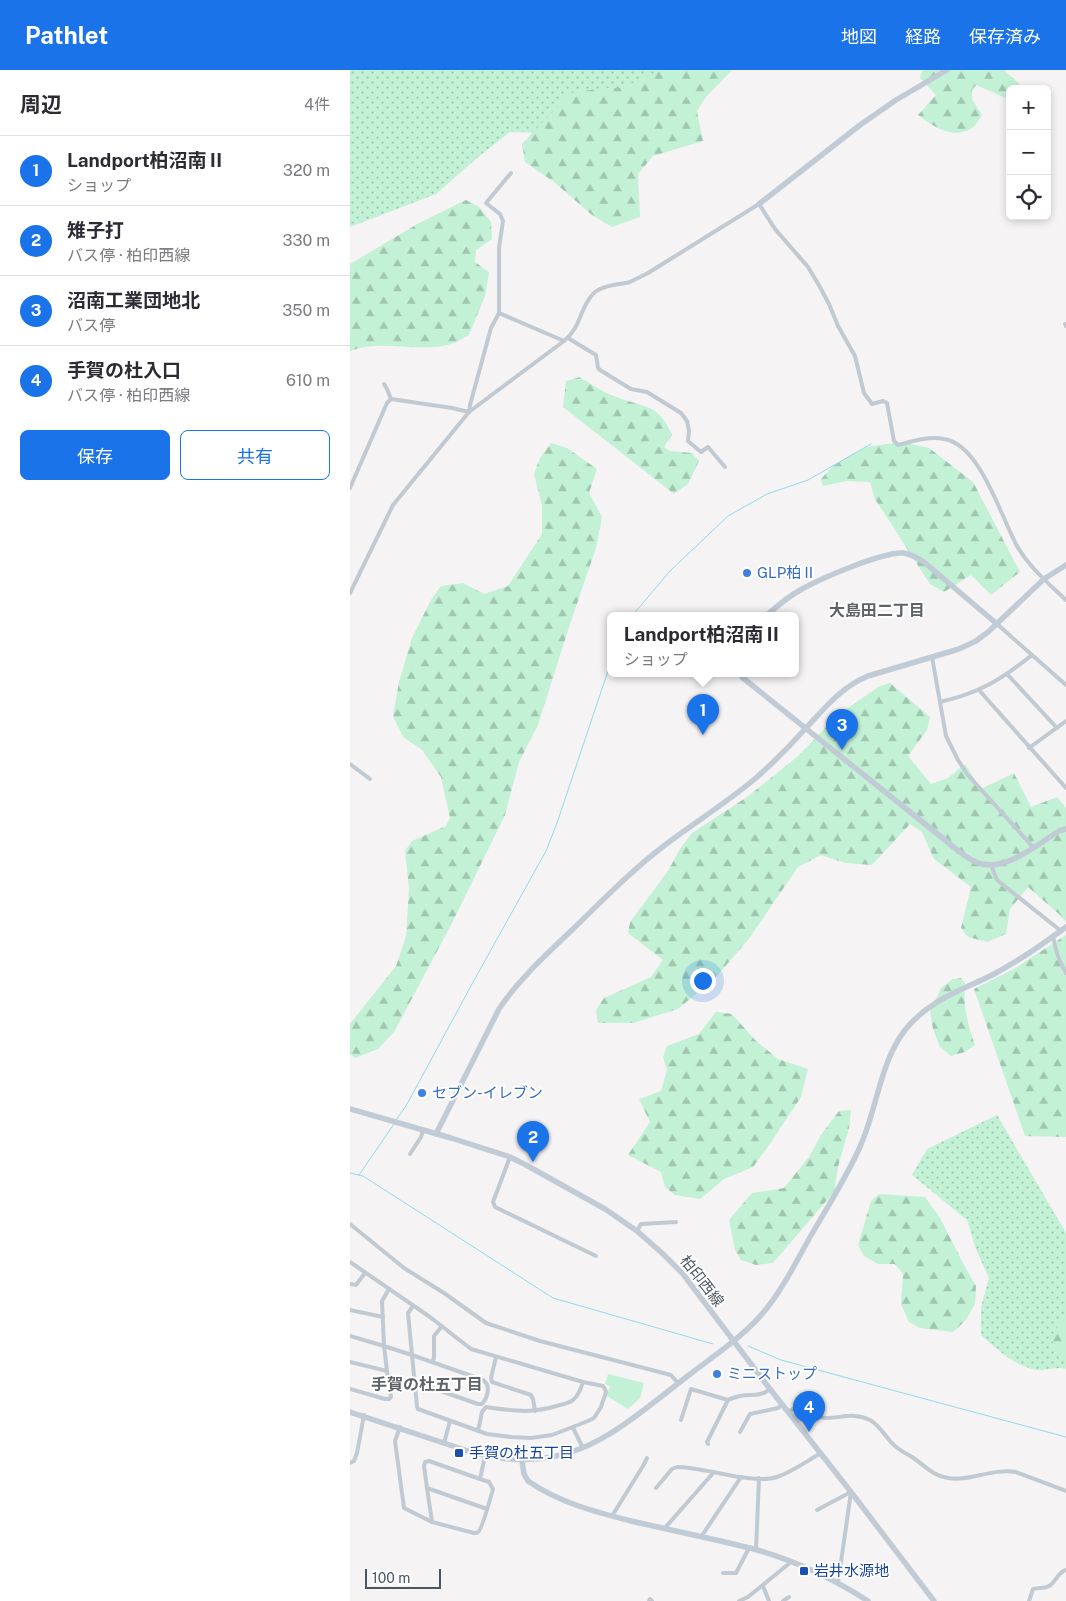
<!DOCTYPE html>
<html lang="ja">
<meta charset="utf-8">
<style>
:root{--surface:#fff;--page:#f7f7f7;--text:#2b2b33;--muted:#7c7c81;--line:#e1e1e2;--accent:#1a73e8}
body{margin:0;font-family:"Public Sans","Noto Sans JP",sans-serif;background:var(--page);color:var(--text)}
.controls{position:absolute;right:15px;top:15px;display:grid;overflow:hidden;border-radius:8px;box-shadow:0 2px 8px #0003}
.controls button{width:45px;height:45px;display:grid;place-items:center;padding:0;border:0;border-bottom:1px solid var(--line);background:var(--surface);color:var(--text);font:25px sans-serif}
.scale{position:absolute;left:15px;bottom:12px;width:76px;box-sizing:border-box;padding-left:5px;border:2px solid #4a5661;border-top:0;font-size:14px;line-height:18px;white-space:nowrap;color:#4a5661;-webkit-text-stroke:4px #fff;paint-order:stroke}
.you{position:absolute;left:352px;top:910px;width:18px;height:18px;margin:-12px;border:4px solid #fff;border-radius:50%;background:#1a73e8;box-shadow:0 0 0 8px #1a73e833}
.badge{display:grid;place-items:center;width:32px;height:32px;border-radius:50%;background:var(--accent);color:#fff;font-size:16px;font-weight:700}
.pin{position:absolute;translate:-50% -41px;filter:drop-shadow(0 1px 2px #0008)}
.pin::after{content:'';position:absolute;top:26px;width:18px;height:15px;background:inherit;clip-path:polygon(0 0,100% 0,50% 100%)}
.popup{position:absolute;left:257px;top:542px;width:192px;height:65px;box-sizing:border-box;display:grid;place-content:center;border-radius:8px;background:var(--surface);filter:drop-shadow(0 1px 4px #0005);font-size:16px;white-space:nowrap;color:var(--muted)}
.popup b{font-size:19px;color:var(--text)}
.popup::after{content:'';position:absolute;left:50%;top:100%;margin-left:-10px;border:10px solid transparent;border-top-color:var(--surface)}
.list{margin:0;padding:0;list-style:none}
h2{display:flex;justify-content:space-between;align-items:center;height:65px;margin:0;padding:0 20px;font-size:21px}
h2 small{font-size:16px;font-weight:400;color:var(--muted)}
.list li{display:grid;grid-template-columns:32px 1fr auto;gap:15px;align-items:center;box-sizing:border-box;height:70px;padding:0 20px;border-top:1px solid var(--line)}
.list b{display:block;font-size:19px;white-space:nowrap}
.list p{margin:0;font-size:16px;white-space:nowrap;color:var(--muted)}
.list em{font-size:16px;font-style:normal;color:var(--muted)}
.actions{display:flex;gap:10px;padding:15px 20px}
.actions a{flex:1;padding:11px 0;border:1px solid var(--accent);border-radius:8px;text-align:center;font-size:18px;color:var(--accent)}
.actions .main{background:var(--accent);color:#fff}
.icon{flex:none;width:28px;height:28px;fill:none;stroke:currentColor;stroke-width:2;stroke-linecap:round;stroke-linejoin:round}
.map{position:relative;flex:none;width:716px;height:1531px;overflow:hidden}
header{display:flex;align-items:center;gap:30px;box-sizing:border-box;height:70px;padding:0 25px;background:var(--accent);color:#fff}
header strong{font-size:24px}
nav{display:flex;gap:28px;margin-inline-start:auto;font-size:18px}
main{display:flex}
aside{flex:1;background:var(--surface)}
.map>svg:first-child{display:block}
.grass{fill:url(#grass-dots)}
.forest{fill:url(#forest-firs)}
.park{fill:#c3f1d5}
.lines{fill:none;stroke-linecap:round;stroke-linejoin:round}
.stream{stroke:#90daee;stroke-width:1}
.street{stroke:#c1cad2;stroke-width:4}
.secondary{stroke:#c1cbd6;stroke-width:5.5}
.shop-dot{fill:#3f7fe0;stroke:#fff;stroke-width:2}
.transit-dot{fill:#1a4fb4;stroke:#fff;stroke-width:2}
.labels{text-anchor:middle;stroke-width:4;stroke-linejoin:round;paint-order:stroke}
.shop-label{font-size:15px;fill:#366cbe;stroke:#fff;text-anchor:start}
.street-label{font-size:15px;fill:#4a5661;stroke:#fff}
.transit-label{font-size:15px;fill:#164399;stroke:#fff;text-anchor:start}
.neighbourhood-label{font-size:16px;font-weight:bold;fill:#5f6368;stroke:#fff}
</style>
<header>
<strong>Pathlet</strong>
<nav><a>地図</a><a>経路</a><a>保存済み</a></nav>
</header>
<main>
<aside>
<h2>周辺<small>4件</small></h2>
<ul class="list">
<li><span class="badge">1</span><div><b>Landport柏沼南Ⅱ</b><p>ショップ</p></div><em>320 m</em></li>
<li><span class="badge">2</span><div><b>雉子打</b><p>バス停 · 柏印西線</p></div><em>330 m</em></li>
<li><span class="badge">3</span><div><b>沼南工業団地北</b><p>バス停</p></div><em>350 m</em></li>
<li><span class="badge">4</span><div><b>手賀の杜入口</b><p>バス停 · 柏印西線</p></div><em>610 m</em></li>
</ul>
<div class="actions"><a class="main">保存</a><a>共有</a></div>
</aside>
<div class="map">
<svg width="716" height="1531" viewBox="0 0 716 1531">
<defs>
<pattern id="grass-dots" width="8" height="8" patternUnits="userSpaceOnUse" patternTransform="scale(1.25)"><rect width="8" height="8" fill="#c3f1d5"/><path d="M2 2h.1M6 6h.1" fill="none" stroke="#a0c6b0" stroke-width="1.8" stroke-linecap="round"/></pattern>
<pattern id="forest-firs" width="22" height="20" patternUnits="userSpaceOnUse" patternTransform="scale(1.25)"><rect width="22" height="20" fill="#c3f1d5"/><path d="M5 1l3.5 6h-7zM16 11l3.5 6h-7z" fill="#a0c6b0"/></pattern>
</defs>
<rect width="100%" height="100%" fill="#f5f3f3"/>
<g class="grass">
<path d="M0,0H353L207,63L160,62L127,88L86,124L0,157Z"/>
<path d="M647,1045L716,1163V1299C706,1296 698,1301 688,1300C665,1297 648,1280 631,1265V1237L639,1208L626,1179L617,1150L562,1105L577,1079Z"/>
</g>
<g class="forest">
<path d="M313,0H382L356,27L347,41L353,71L303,86L288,104L290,147L262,157L242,145L204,112L175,92L172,74L220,23L253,18H271Z"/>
<path d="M576,0H654L675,19H660V30L626,15L622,20V29L632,45C629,49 626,56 622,58C603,71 583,56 568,45L586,25L570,8L572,1Z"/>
<path d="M116,130L129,137L141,152L142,169L126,180L125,192L139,202L135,226L119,265C113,268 107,272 101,274C70,284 33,268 0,281V194L69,153Z"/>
<path d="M230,307C241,314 252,322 264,326C293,338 308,332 322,365L314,377L320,381L342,383L349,391L338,414L324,424L213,337L216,311Z"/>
<path d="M552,372L579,378L623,412L670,502L641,525L621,505L594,522L580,514L525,429L520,412L496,411L473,416L471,409L483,396L516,377Z"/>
<path d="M201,373L217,378L247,399L239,423L252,447L246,478L218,560L188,655L169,692L155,745L101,855L44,962L28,979L5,988L0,984V954L46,896L56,866L59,819L55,781L62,771L96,756L100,748L91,707L72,680L53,667L43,646L49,612L62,568L81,530L91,516L113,513L134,524L158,516L192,464V436L184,404L190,388Z"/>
<path d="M540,613L580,647L577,660L558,686L581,714L598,708L615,694L631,719L664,703L681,737L707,727L716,738V852L710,845L678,817L660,839L656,864L637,872L618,867L611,858L621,817L584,789L572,762L560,754L522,795L495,793L471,785L448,797L398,870L365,908L328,939L283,953H248L246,940L254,928L301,907L313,890L278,863L280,852L318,801L330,779L342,763L397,727L447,687L487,646L528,617Z"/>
<path d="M716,865V1067L675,1066L624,919L664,899Z"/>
<path d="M611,908L615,913C613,936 617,953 625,975L615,982L601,986L590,977L583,959L580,942L591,918L603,909Z"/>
<path d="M366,942L382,944L405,970L428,989L458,999L451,1027L417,1078L403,1097L374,1109L350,1129L325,1125L315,1117L311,1102L278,1085L300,1052L289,1029L311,1021L317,1000L313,987L317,976L349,964Z"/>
<path d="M501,1040L499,1058L488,1097L484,1122L423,1193L406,1195L391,1190L385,1180L379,1150L402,1123L434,1118L459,1087L471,1065L489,1041Z"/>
<path d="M529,1124L575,1127L590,1148L614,1195L626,1216L625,1234L616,1250L603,1262L570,1258L559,1252L551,1234L553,1204L545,1194H528L514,1186L508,1175L521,1131Z"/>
<path d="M709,1251H716V1290L711,1288L701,1279Z"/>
</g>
<path class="park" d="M258,1304L294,1313L290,1328L278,1339L257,1326L260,1316L255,1314Z"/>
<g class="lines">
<g class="stream">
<path d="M282,546L320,501L378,446L417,424L458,410L521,374"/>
<path d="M46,1050L56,1036L122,914L196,781L207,753L260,595"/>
<path d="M0,1103L13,1106L203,1228L363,1274"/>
<path d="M9,1105L44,1054"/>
<path d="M398,1276L431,1290L716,1367"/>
</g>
<g class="street">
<path d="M161,103L136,133L150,144L153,151L149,178V243L214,271"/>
<path d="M715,254L716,256"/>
<path d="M218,268L246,285L248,298L250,300L281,319L297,322L331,343L337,351L339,361L338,371L351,382L358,377L375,397"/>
<path d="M34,314L37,319L41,329L102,338L119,342L120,335L141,258L149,243"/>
<path d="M0,418L37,333L41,329"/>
<path d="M0,523L43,435L119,342L214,271C232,256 229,239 243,224C251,215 269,215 280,212C286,209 292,206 298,203L409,134L425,159L458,197L470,217L479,234L488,256L505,286L514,323L522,334L533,331L537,333L544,371L548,375C563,371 579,366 594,369C630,374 651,447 667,476C679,497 699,514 716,530"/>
<path d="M647,554L716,615"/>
<path d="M582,587L596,666L608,690L617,704L683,777"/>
<path d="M657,604L707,658"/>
<path d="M629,620L716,718"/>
<path d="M590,632C629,623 651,610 682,585"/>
<path d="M679,678L716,651"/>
<path d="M0,694L20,709"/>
<path d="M641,795L647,810L711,861"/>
<path d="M703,866C705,880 709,891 716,903"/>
<path d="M60,1084L71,1067L73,1060"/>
<path d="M160,1087L143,1132L145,1137L246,1186"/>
<path d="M0,1154L54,1198L94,1223L136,1253L190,1271L321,1305L328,1313"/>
<path d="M287,1161L291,1154L326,1152"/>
<path d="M0,1192L80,1247L121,1279L233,1312L253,1316L255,1319L256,1322L251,1337L244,1348L238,1351L202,1365L181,1368L161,1367L137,1364L68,1339L67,1336L62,1285L133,1310C141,1315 138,1327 132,1334H128L65,1312"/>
<path d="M0,1214L6,1215L15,1203"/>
<path d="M0,1240L33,1247"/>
<path d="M0,1266L34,1276L32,1231L39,1219"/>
<path d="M146,1287L141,1308L142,1312L181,1325L183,1329L185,1341"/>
<path d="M0,1292L37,1301L41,1327L39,1329H35L0,1319"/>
<path d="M82,1292L84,1288V1266L92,1256"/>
<path d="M37,1301L34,1276L62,1285L58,1243L63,1236"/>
<path d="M438,1342L443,1339C453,1343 465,1347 476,1348C492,1348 504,1342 520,1350C532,1357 536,1369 546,1377C551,1381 557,1384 562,1387C574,1395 583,1406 598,1408C618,1412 642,1398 666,1402L716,1421"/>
<path d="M331,1350L341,1319L378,1330"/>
<path d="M50,1357L45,1371L54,1438L82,1452"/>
<path d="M223,1358L233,1378"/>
<path d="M128,1361L132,1342L136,1337C165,1341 181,1344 210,1335C215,1334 220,1333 224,1329C229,1325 231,1318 233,1312"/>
<path d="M390,1362L400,1344L428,1338L432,1334"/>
<path d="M94,1373L100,1351"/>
<path d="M358,1374L357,1372L378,1330C382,1328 386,1327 390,1326C401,1324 411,1327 420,1319"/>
<path d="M135,1386L130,1409L139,1412L143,1419C141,1426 132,1460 128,1462C127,1463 125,1463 124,1463L82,1452L77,1418L137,1439"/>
<path d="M0,1393L4,1391L7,1383L14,1345"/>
<path d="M77,1418L74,1396L75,1392L79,1391L130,1409"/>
<path d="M306,1418L322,1399L327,1397C355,1397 402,1415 427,1407C442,1402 457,1391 471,1383"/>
<path d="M467,1440L501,1422"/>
<path d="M262,1446L293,1396L297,1388"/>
<path d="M314,1459L364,1402"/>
<path d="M351,1467L391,1407"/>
<path d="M406,1480L409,1408"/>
<path d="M373,1503H386L399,1478"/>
<path d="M488,1513L501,1422"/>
<path d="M413,1516L419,1531"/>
<path d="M299,1531L300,1529L302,1531"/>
<path d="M389,1531L398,1527L441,1492"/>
<path d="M433,1531L439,1527"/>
<path d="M679,1531L683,1519C688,1517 694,1519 699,1516C706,1512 708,1502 716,1500"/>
</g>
<g class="secondary">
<path d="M409,134L510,55L546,30L597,0"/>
<path d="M416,546C427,536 439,526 452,519C472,508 532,482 553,483C561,484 568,488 574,492L647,554"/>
<path d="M390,604L393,608L590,766C603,776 617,790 632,794C658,800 688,774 709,761L716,759"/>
<path d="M0,1039L101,1068L160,1087L176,1095L255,1139L287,1161L312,1183L333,1204L420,1319L501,1422L584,1531"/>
<path d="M86,1064L149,939C169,909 197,884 223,859C253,830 282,800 315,775C345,752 378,732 407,707C424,692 440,676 455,659C474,639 491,617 518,606L609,579L626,571L638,562L694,509L716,495"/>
<path d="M0,1342L121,1382C220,1409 266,1361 339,1305C366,1284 396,1265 417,1238C434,1217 446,1192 459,1169C476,1139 495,1110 509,1079C527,1041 529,994 555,960C580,929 611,921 644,904C669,891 693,874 716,857"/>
<path d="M172,1391L174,1404L178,1411C208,1432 245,1442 281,1451C320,1460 360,1468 400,1478C441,1489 482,1508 518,1531"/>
</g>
</g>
<g class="shop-dot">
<circle cx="397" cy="503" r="5"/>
<circle cx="72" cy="1023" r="5"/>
<circle cx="367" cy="1304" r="5"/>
</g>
<g class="transit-dot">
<rect x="104" y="1378" width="10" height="10" rx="2.5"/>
<rect x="449" y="1496" width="10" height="10" rx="2.5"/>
</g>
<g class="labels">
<g class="shop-label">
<text x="407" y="508">GLP柏Ⅱ</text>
<text x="82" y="1028">セブン-イレブン</text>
<text x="377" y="1309">ミニストップ</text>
</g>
<g class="street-label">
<text transform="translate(352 1211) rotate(52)" y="5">柏印西線</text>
</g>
<g class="transit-label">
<text x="119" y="1388">手賀の杜五丁目</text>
<text x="464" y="1506">岩井水源地</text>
</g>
<g class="neighbourhood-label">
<text x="527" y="546">大島田二丁目</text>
<text x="77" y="1320">手賀の杜五丁目</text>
</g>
</g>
</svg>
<div class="controls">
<button>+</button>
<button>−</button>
<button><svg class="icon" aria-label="locate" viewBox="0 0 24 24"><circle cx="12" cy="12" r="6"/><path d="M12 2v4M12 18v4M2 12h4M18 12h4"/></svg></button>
</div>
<div class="scale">100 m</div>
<div class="you"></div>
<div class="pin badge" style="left:353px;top:665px">1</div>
<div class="popup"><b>Landport柏沼南Ⅱ</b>ショップ</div>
<div class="pin badge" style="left:183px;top:1092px">2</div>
<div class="pin badge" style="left:492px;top:680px">3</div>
<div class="pin badge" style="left:459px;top:1362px">4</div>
</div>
</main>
